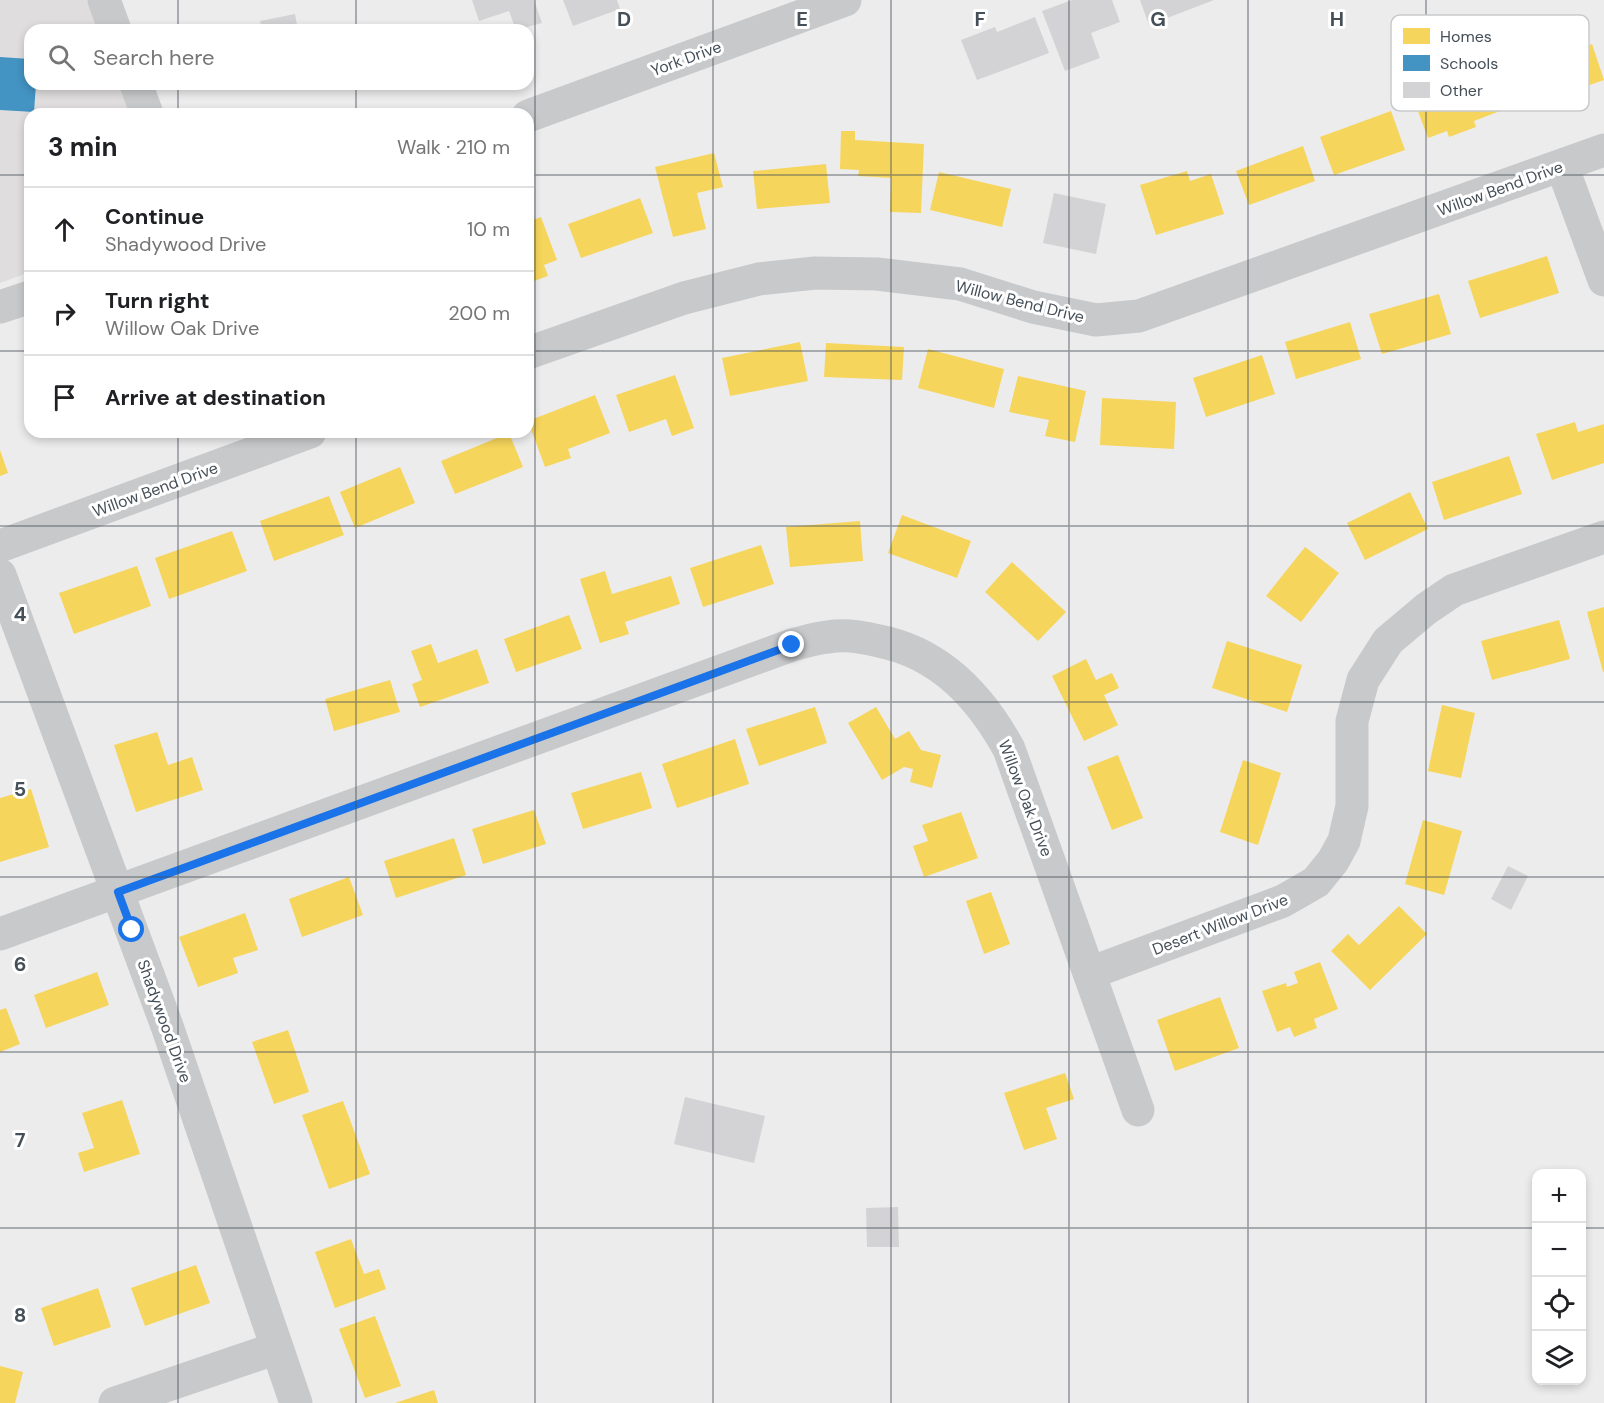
<!DOCTYPE html>
<meta charset="utf-8">
<style>
:root{--surface:#fff;--page:#f2f2f2;--text:#202124;--muted:#757577;--line:#e0e0e0}
body{margin:0;font-family:"DM Sans",sans-serif;background:var(--page);color:var(--text)}
.controls{position:absolute;right:18px;bottom:18px;display:grid;overflow:hidden;border-radius:12px;box-shadow:0 3px 9px #0003}
.controls button{width:54px;height:54px;display:grid;place-items:center;padding:0;border:0;border-bottom:2px solid var(--line);background:var(--surface);color:var(--text);font:30px sans-serif}
.stop{position:absolute;width:18px;height:18px;margin:-14px;border:4px solid #1a73e8;border-radius:50%;background:#fff}
.stop.end{background:#1a73e8;border-color:#fff;box-shadow:0 2px 6px #0008}
.list{margin:0;padding:0;list-style:none}
h2{display:flex;justify-content:space-between;align-items:center;height:78px;margin:0;padding:0 24px;font-size:26px}
h2 small{font-size:20px;font-weight:400;color:var(--muted)}
.list li{display:grid;grid-template-columns:39px 1fr auto;gap:18px;align-items:center;box-sizing:border-box;height:84px;padding:0 24px;border-top:2px solid var(--line)}
.list b{display:block;font-size:22px;white-space:nowrap}
.list p{margin:0;font-size:20px;white-space:nowrap;color:var(--muted)}
.list em{font-size:20px;font-style:normal;color:var(--muted)}
.icon{flex:none;width:33px;height:33px;fill:none;stroke:currentColor;stroke-width:2;stroke-linecap:round;stroke-linejoin:round}
.map{position:relative;flex:none;width:1604px;height:1403px;overflow:hidden}
.search{position:absolute;background:var(--surface);box-shadow:0 3px 9px #0003;left:24px;top:24px;width:510px;height:66px;display:flex;align-items:center;gap:15px;box-sizing:border-box;padding:0 21px;border-radius:18px;color:var(--muted);font-size:22px}
.panel{position:absolute;background:var(--surface);box-shadow:0 3px 9px #0003;left:24px;top:108px;width:510px;height:330px;border-radius:18px}
.map>svg:first-child{display:block}
.education{fill:#dfddde}
.homes{fill:#f6d55c}
.schools{fill:#4393c3}
.building{fill:#d3d3d5}
.lines{fill:none;stroke-linecap:round;stroke-linejoin:round}
.minor{stroke:#c7c9cb;stroke-width:33}
.route{stroke:#1a73e8;stroke-width:8}
.grid{fill:none;stroke:#454f58;stroke-width:1.5;stroke-opacity:0.55}
.labels{text-anchor:middle;stroke-width:6;stroke-linejoin:round;paint-order:stroke}
.street-label{font-size:16px;fill:#454f58;stroke:#fff}
.key{fill:#fff;stroke:#c7cacd;stroke-width:1.5}
.key-label{font-size:16px;fill:#454f58}
.grid-label{font-size:20px;text-anchor:middle;font-weight:bold;fill:#454f58;stroke:#fff;stroke-width:6;stroke-linejoin:round;paint-order:stroke}
</style>
<div class="map">
<svg width="1604" height="1403" viewBox="0 0 1604 1403">
<rect width="100%" height="100%" fill="#edecec"/>
<path class="education" d="M0,0H95L105,30H30V84H123L133,114H30V272L0,283Z"/>
<g class="homes">
<path d="M1592,44L1604,80L1572,91L1571,88L1532,98L1522,69Z"/>
<path d="M1489,80L1500,111L1474,121L1476,127L1449,137L1447,131L1428,138L1416,106Z"/>
<path d="M1391,111L1405,150L1334,175L1320,137Z"/>
<path d="M841,131H855V140L924,144L921,213L890,212L891,178L858,176L859,170L840,169Z"/>
<path d="M1303,146L1315,181L1249,205L1236,171Z"/>
<path d="M714,153L723,187L697,193L706,229L673,237L655,167Z"/>
<path d="M826,164L830,203L757,209L753,171Z"/>
<path d="M1187,171L1190,181L1211,174L1224,214L1156,235L1140,185Z"/>
<path d="M939,172L1011,189L1002,227L930,210Z"/>
<path d="M640,198L653,233L581,258L568,224Z"/>
<path d="M541,217L557,260L544,265L548,276L528,283V222Z"/>
<path d="M1547,256L1559,293L1480,318L1468,281Z"/>
<path d="M1439,294L1451,334L1382,354L1369,314Z"/>
<path d="M1350,322L1361,359L1296,379L1285,342Z"/>
<path d="M800,342L808,381L730,396L722,358Z"/>
<path d="M826,343L904,347L902,380L824,377Z"/>
<path d="M928,349L1004,369L994,408L918,388Z"/>
<path d="M1262,355L1275,394L1206,417L1193,378Z"/>
<path d="M675,375L694,428L672,436L666,419L629,432L616,395Z"/>
<path d="M1018,376L1086,391L1075,442L1045,436L1049,420L1009,412Z"/>
<path d="M595,395L610,433L568,449L571,458L545,467L528,421Z"/>
<path d="M1102,398L1176,402L1174,449L1100,445Z"/>
<path d="M1575,422L1578,432L1604,424V463L1552,480L1536,434Z"/>
<path d="M509,433L523,467L455,494L441,461Z"/>
<path d="M0,450L8,473L0,476Z"/>
<path d="M1509,456L1522,494L1444,520L1432,482Z"/>
<path d="M400,467L415,503L355,528L340,492Z"/>
<path d="M1410,492L1428,529L1365,560L1347,523Z"/>
<path d="M329,496L344,535L274,561L260,521Z"/>
<path d="M902,515L971,541L957,578L888,553Z"/>
<path d="M860,521L863,561L790,567L786,527Z"/>
<path d="M232,531L247,571L169,599L155,558Z"/>
<path d="M761,545L774,584L703,607L690,568Z"/>
<path d="M1305,547L1339,573L1301,622L1266,596Z"/>
<path d="M1012,562L1066,612L1038,641L985,592Z"/>
<path d="M137,566L151,606L74,634L59,593Z"/>
<path d="M605,571L612,594L671,576L680,604L625,622L629,634L600,643L580,579Z"/>
<path d="M1604,607V672H1603L1587,612Z"/>
<path d="M569,615L582,649L516,672L504,639Z"/>
<path d="M1559,620L1570,659L1492,680L1481,641Z"/>
<path d="M1227,641L1302,665L1287,712L1212,688Z"/>
<path d="M431,644L438,663L477,649L489,683L420,707L412,684L422,680L411,651Z"/>
<path d="M1086,659L1096,680L1112,673L1119,688L1104,695L1118,725L1084,741L1052,676Z"/>
<path d="M390,680L400,712L334,731L325,699Z"/>
<path d="M1442,705L1475,713L1461,778L1428,771Z"/>
<path d="M815,707L827,743L759,766L746,729Z"/>
<path d="M876,707L895,739L909,731L921,750L941,755L932,788L910,782L913,769L904,767L882,780L848,723Z"/>
<path d="M157,732L168,765L192,757L203,790L136,812L114,745Z"/>
<path d="M735,739L749,784L677,808L662,764Z"/>
<path d="M1118,755L1143,818L1112,830L1087,767Z"/>
<path d="M1243,760L1281,773L1258,845L1220,832Z"/>
<path d="M641,772L652,808L583,829L571,793Z"/>
<path d="M31,789L49,847L0,862V798Z"/>
<path d="M534,810L546,844L483,864L472,829Z"/>
<path d="M961,812L978,858L924,877L913,846L928,841L922,825Z"/>
<path d="M1423,820L1462,831L1444,895L1405,884Z"/>
<path d="M454,838L466,875L396,898L384,861Z"/>
<path d="M349,877L363,915L302,937L289,899Z"/>
<path d="M991,892L1010,944L984,954L966,901Z"/>
<path d="M1399,906L1427,934L1370,990L1331,951L1348,934L1359,945Z"/>
<path d="M245,913L258,950L233,958L238,973L198,987L179,937Z"/>
<path d="M1320,962L1338,1009L1314,1019L1317,1028L1294,1037L1290,1027L1277,1032L1262,991L1286,983L1287,987L1298,983L1294,972Z"/>
<path d="M97,972L109,1005L46,1028L34,995Z"/>
<path d="M1220,997L1239,1048L1175,1071L1157,1020Z"/>
<path d="M6,1008L20,1044L0,1052V1010Z"/>
<path d="M288,1030L309,1092L274,1104L252,1042Z"/>
<path d="M1065,1073L1074,1099L1046,1108L1057,1139L1024,1150L1004,1093Z"/>
<path d="M122,1100L140,1154L84,1172L78,1153L94,1148L82,1113Z"/>
<path d="M343,1101L370,1174L329,1189L302,1115Z"/>
<path d="M351,1239L364,1274L379,1269L386,1289L335,1308L315,1252Z"/>
<path d="M196,1265L210,1303L145,1326L131,1288Z"/>
<path d="M98,1288L111,1327L54,1346L41,1308Z"/>
<path d="M375,1316L401,1386L365,1398L339,1329Z"/>
<path d="M0,1366L23,1372L15,1403H0Z"/>
<path d="M434,1390L438,1403H395Z"/>
</g>
<path class="schools" d="M0,57L30,59V84H36L34,112L0,110Z"/>
<g class="building">
<path d="M472,0H534L542,23L516,30L509,11L479,21Z"/>
<path d="M563,0H617L620,9L573,26Z"/>
<path d="M1072,0H1112L1120,22L1091,33L1100,58L1065,71L1042,11Z"/>
<path d="M1140,0H1214L1149,25Z"/>
<path d="M295,14L298,30H262L260,21Z"/>
<path d="M1035,17L1049,53L977,80L961,40L995,27L997,32Z"/>
<path d="M1054,193L1106,204L1096,254L1043,243Z"/>
<path d="M1508,866L1528,876L1511,910L1491,899Z"/>
<path d="M685,1097L765,1116L754,1163L674,1144Z"/>
<path d="M898,1207L899,1247H867L866,1208Z"/>
</g>
<g class="lines">
<g class="minor">
<path d="M104,0L115,30"/>
<path d="M136,84L147,114"/>
<path d="M528,116L845,0"/>
<path d="M1562,166L1604,280"/>
<path d="M0,307L30,297"/>
<path d="M528,353L684,298L759,279L815,273L877,274L960,284L1033,307L1096,320L1139,316L1604,150"/>
<path d="M0,546L310,432"/>
<path d="M0,575L167,1026L296,1403"/>
<path d="M0,934L792,645C804,642 816,638 828,637C844,634 863,637 879,641C940,653 980,696 1009,749L1138,1110"/>
<path d="M1090,973L1283,901L1316,882L1333,861L1344,841L1352,806V721L1363,680L1388,641L1426,609L1454,590L1604,537"/>
<path d="M115,1403L277,1348"/>
</g>
</g>
<g class="lines">
<path class="route" d="M132,930L118,892L792,645"/>
</g>
<path class="grid" d="M178,0V30M356,0V30M535,0V1403M713,0V1403M891,0V1403M1069,0V1403M1248,0V1403M1426,0V1403M178,84V114M356,84V114M0,175H30M528,175H1604M0,351H30M528,351H1604M178,432V1403M356,432V1403M0,526H1604M0,702H1604M0,877H1604M0,1052H1604M0,1228H1536M1582,1228H1604"/>
<g class="labels">
<g class="street-label">
<text transform="translate(686 58) rotate(-20)" y="6">York Drive</text>
<text transform="translate(1500 188) rotate(-20)" y="6">Willow Bend Drive</text>
<text transform="translate(1020 301) rotate(14)" y="6">Willow Bend Drive</text>
<text transform="translate(155 489) rotate(-20)" y="6">Willow Bend Drive</text>
<text transform="translate(1026 798) rotate(69)" y="6">Willow Oak Drive</text>
<text transform="translate(1220 924) rotate(-21)" y="6">Desert Willow Drive</text>
<text transform="translate(165 1021) rotate(70)" y="6">Shadywood Drive</text>
</g>
</g>
<rect x="1391" y="15" width="198" height="96" rx="9" class="key"/>
<rect x="1403" y="28" width="27" height="16" fill="#f6d55c"/>
<rect x="1403" y="55" width="27" height="16" fill="#4393c3"/>
<rect x="1403" y="82" width="27" height="16" fill="#d3d3d5"/>
<g class="key-label">
<text x="1440" y="42">Homes</text>
<text x="1440" y="69">Schools</text>
<text x="1440" y="96">Other</text>
</g>
<g class="grid-label">
<text x="624" y="26">D</text>
<text x="802" y="26">E</text>
<text x="980" y="26">F</text>
<text x="1158" y="26">G</text>
<text x="1337" y="26">H</text>
<text x="20" y="621">4</text>
<text x="20" y="796">5</text>
<text x="20" y="971">6</text>
<text x="20" y="1147">7</text>
<text x="20" y="1322">8</text>
</g>
</svg>
<div class="controls">
<button>+</button>
<button>−</button>
<button><svg class="icon" aria-label="locate" viewBox="0 0 24 24"><circle cx="12" cy="12" r="6"/><path d="M12 2v4M12 18v4M2 12h4M18 12h4"/></svg></button>
<button><svg class="icon" aria-label="layers" viewBox="0 0 24 24"><path d="M12 4l9 5-9 5-9-5zM3 14l9 5 9-5"/></svg></button>
</div>
<div class="stop" style="left:132px;top:930px"></div>
<div class="stop end" style="left:792px;top:645px"></div>
<div class="search"><svg class="icon" aria-label="search" viewBox="0 0 24 24"><circle cx="10" cy="10" r="6"/><path d="M15 15l6 6"/></svg>Search here</div>
<section class="panel">
<h2>3 min<small>Walk · 210 m</small></h2>
<ul class="list">
<li><svg class="icon" aria-label="ahead" viewBox="0 0 24 24"><path d="M12 20V5M6 11l6-6 6 6"/></svg><div><b>Continue</b><p>Shadywood Drive</p></div><em>10 m</em></li>
<li><svg class="icon" aria-label="right" viewBox="0 0 24 24"><path d="M7 20v-9h11M14 6l5 5-5 5"/></svg><div><b>Turn right</b><p>Willow Oak Drive</p></div><em>200 m</em></li>
<li><svg class="icon" aria-label="arrive" viewBox="0 0 24 24"><path d="M6 21V4h12l-3 4 3 4H6"/></svg><div><b>Arrive at destination</b></div></li>
</ul>
</section>
</div>
